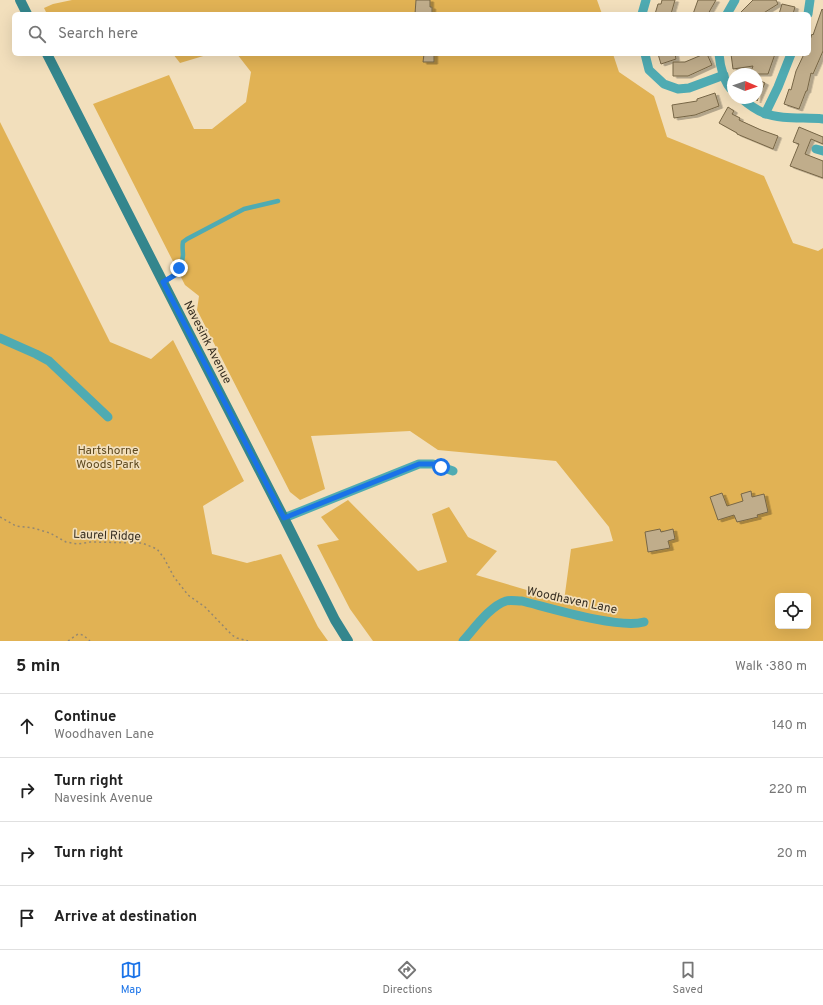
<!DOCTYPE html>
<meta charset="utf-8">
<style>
:root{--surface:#fff;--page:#f2f2f2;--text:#222;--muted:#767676;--line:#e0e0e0;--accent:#1a73e8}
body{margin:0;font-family:Overpass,sans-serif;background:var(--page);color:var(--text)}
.controls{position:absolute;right:12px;bottom:12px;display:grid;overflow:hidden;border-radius:6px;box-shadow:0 4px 16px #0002}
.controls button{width:36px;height:36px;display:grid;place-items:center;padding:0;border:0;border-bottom:1px solid var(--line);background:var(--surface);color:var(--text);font:20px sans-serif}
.compass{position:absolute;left:727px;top:68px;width:36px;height:36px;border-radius:50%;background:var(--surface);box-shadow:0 4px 16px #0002;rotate:92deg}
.stop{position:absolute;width:12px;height:12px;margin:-9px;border:3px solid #1a73e8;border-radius:50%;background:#fff}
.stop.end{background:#1a73e8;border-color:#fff;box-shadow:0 1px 4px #0008}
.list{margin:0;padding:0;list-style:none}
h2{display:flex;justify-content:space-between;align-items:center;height:52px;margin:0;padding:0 16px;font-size:17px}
h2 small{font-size:13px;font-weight:400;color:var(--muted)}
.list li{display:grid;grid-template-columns:26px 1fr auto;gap:12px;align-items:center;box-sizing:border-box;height:64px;padding:0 16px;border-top:1px solid var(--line)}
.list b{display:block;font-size:15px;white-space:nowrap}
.list p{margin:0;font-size:13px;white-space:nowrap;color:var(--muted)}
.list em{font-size:13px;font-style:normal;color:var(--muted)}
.icon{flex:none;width:22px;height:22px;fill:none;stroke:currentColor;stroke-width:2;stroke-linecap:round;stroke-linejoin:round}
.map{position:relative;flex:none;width:823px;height:641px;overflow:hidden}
.search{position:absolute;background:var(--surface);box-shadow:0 4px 16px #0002;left:12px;right:12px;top:12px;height:44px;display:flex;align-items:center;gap:10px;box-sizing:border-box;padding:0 14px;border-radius:6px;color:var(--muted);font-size:15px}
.sheet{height:308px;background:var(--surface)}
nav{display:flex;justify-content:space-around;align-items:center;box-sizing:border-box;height:56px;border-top:1px solid var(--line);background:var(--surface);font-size:11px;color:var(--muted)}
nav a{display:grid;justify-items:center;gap:2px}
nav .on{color:var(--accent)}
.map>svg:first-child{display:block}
.green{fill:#e1b254;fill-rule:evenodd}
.building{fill:#c0ad8b;stroke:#776646;filter:url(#shadow)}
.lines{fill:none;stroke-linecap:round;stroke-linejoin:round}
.path{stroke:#958870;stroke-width:1.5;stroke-dasharray:2 3;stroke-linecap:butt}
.lane{stroke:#4fabb2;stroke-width:4.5}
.street{stroke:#4fabb2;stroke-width:9}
.secondary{stroke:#34868d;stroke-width:10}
.route{stroke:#1a73e8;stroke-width:5}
.labels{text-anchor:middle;stroke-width:3.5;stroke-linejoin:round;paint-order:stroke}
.street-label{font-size:12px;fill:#352d20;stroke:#f2dfbc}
.park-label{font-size:12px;fill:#5f4a20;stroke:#f2dfbc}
</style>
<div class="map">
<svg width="823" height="641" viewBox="0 0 823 641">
<defs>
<filter id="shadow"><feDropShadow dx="3.5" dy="2" stdDeviation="0" flood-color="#0004"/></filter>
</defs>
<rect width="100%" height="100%" fill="#f2dfbc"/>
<g class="green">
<path d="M72,0H597L602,14H47L44,8L53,4Z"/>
<path d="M173,54H210L180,63Z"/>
<path d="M237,54H613L619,72L654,96L667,137L764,176L793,243L818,251L823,248V641H373L350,609L317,545L339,540L321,517L348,500L418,571L447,562L432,514L449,507L468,537L497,551L476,575L564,601L571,549L613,541L609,527L556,461L438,450L410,431L311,436L325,489L300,500L290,492L197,310L199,296L185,285L93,104L169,75L194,129H212L246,102L251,72ZM778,596H808V626H778Z"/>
<path d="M0,122L110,342L151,359L173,340L244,481L203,506L212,554L247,563L281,554L318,627L328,641H0Z"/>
</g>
<g class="building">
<path d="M416,0H430V7H432V14H415Z"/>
<path d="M662,0H675L671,14H655L658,4H661Z"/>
<path d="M698,0H716L708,14H693Z"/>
<path d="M753,0H776L778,4L762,14H739Z"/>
<path d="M782,4L795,7L793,14H779Z"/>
<path d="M822,9L823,10V51L813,74L811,73L807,91H806L799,109L784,104L789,89L791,90L796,71L804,54H809V43L812,34L813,35Z"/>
<path d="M424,54H434V62H423Z"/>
<path d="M658,54H675L676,59L661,64Z"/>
<path d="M704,54H707L712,65L688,76H673V62H685Z"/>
<path d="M731,54H775L768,74H750L753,66L733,69Z"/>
<path d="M757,79L765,83L757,101Z"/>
<path d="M715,93L719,106L695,115L674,118L672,105L697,101V99Z"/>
<path d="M728,107L734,111L732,114L740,118L739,120L761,130L778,136L773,149L737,134V133L719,123Z"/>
<path d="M799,127L823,137V144L811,139L805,154L823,161V178L790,166L799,144L793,142Z"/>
<path d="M751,491L752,497L764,494L768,512L757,515L758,517L737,522L734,515L718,520L710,497L722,493L727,506L743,501L741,494Z"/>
<path d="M660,529L661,532L673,529L675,539L668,541L670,548L648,552L645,532Z"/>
</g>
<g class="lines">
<g class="path">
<path d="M0,517L16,526L33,528L50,533L66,542L78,544L90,542L142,543L157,549L164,558L174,577L188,595L205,607L232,635L237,638L248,641"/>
<path d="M68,641L78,634L83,635L90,641"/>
</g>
<path class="lane" d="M163,282C175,276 182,269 183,255C183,251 182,247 183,242L187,239L244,209L278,201"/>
<g class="street">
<path d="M642,14L646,0"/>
<path d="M727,14L735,0"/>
<path d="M808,14L810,0"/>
<path d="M645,54L649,70L664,84L678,89L689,88L724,75"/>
<path d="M719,54C720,66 724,83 733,91"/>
<path d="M741,98C748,104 756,110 764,113C782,120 804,117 823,119"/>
<path d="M765,114L778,87L791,54"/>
<path d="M816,149L823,151"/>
<path d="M0,338L36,354L49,361L108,417"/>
<path d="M284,518L419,464H433L453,471"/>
<path d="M463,641C474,629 490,606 506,601C510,600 517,601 522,601C550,608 618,629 644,622"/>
</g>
<g class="secondary">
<path d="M20,0L27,14"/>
<path d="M47,54L191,337L284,518L335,620L348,641"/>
</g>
</g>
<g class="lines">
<path class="route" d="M179,268L175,275L163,282L284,518L419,464H433L441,467"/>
</g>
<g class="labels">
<g class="street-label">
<text transform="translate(208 342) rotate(63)" y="4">Navesink Avenue</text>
<text transform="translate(107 535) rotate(2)" y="4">Laurel Ridge</text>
<text transform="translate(572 600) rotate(12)" y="4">Woodhaven Lane</text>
</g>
<g class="park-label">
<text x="108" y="454">Hartshorne<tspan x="108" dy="14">Woods Park</tspan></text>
</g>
</g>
</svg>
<div class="controls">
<button><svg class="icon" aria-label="locate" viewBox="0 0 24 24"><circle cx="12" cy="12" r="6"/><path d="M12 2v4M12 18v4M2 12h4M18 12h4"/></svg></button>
</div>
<svg class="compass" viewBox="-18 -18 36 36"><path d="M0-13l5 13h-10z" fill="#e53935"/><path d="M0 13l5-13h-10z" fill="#767676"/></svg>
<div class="stop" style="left:441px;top:467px"></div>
<div class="stop end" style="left:179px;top:268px"></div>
<div class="search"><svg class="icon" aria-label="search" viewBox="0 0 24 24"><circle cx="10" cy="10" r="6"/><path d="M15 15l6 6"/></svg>Search here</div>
</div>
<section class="sheet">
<h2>5 min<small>Walk · 380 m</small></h2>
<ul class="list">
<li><svg class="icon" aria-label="ahead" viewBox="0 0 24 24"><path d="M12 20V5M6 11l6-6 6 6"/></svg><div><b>Continue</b><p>Woodhaven Lane</p></div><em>140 m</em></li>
<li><svg class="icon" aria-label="right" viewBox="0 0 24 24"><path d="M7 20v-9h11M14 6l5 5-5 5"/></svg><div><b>Turn right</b><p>Navesink Avenue</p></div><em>220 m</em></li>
<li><svg class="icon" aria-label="right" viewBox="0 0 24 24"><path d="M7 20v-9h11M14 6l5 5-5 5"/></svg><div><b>Turn right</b></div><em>20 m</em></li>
<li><svg class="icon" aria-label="arrive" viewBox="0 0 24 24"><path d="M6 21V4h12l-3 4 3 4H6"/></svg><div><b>Arrive at destination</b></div></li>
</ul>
</section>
<nav>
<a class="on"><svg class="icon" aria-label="map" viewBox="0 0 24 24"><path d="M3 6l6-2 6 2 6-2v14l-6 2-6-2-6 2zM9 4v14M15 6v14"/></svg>Map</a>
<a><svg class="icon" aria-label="directions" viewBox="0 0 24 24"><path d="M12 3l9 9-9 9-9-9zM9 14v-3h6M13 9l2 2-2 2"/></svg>Directions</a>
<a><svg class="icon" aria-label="saved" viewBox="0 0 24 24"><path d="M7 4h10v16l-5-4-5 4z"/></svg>Saved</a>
</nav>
